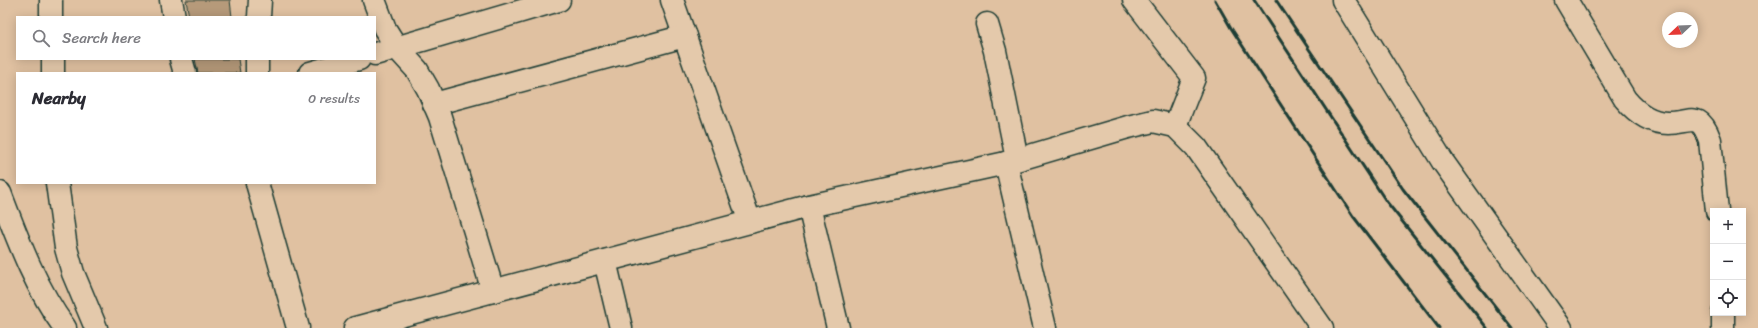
<!DOCTYPE html>
<meta charset="utf-8">
<style>
:root{--surface:#fff;--page:#f7f7f7;--text:#2b2b33;--muted:#7c7c81;--line:#e1e1e2}
body{margin:0;font-family:Sriracha,sans-serif;background:var(--page);color:var(--text)}
.controls{position:absolute;right:12px;bottom:12px;display:grid;overflow:hidden;border-radius:0px;box-shadow:0 2px 10px #0003}
.controls button{width:36px;height:36px;display:grid;place-items:center;padding:0;border:0;border-bottom:1px solid var(--line);background:var(--surface);color:var(--text);font:20px sans-serif}
.compass{position:absolute;left:1662px;top:12px;width:36px;height:36px;border-radius:50%;background:var(--surface);box-shadow:0 2px 10px #0003;rotate:247deg}
.list{margin:0;padding:0;list-style:none}
h2{display:flex;justify-content:space-between;align-items:center;height:52px;margin:0;padding:0 16px;font-size:17px}
h2 small{font-size:13px;font-weight:400;color:var(--muted)}
.icon{flex:none;width:22px;height:22px;fill:none;stroke:currentColor;stroke-width:2;stroke-linecap:round;stroke-linejoin:round}
.map{position:relative;flex:none;width:1758px;height:328px;overflow:hidden}
.search{position:absolute;background:var(--surface);box-shadow:0 2px 10px #0003;left:16px;top:16px;width:360px;height:44px;display:flex;align-items:center;gap:10px;box-sizing:border-box;padding:0 14px;border-radius:0px;color:var(--muted);font-size:15px}
.panel{position:absolute;background:var(--surface);box-shadow:0 2px 10px #0003;left:16px;top:72px;width:360px;height:112px;border-radius:0px}
.map>svg:first-child{display:block}
.building{fill:#b69a7a;stroke:#1f3d34}
.lines{fill:none;stroke-linecap:round;stroke-linejoin:round}
.minor-casing{stroke:#1f3d34;stroke-width:25}
.major-casing{stroke:#1f3d34;stroke-width:25}
.minor{stroke:#e4c9ab;stroke-width:22}
.major{stroke:#e4c9ab;stroke-width:22}
.rail{stroke:#1f3d34;stroke-width:3}
</style>
<div class="map">
<svg width="1758" height="328" viewBox="0 0 1758 328">
<rect width="100%" height="100%" fill="#e0c1a1"/>
<filter id="ink" filterUnits="userSpaceOnUse"><feTurbulence type="fractalNoise" baseFrequency=".025" numOctaves="2"/><feDisplacementMap in="SourceGraphic" scale="8" xChannelSelector="R" yChannelSelector="G"/><feConvolveMatrix kernelMatrix="1 2 1 2 8 2 1 2 1" color-interpolation-filters="sRGB"/></filter>
<g filter="url(#ink)">
<g class="building">
<path d="M186,0H230L232,17H189Z"/>
<path d="M195,59H238L240,73H198Z"/>
</g>
<g class="lines">
<g class="minor-casing">
<g id="minor">
<path d="M171,0L174,17"/>
<path d="M374,0L385,29L397,48L417,70L428,89L440,117L493,291"/>
<path d="M672,0L750,222"/>
<path d="M1134,0L1194,78L1175,126"/>
<path d="M1343,0L1443,162L1561,328"/>
<path d="M1566,0L1625,99C1635,111 1650,123 1668,123C1691,123 1699,110 1710,140L1717,211"/>
<path d="M259,17L260,0"/>
<path d="M987,24L995,51L1017,159"/>
<path d="M375,54L559,0"/>
<path d="M181,59L185,73"/>
<path d="M257,59V73"/>
<path d="M310,73L359,59"/>
<path d="M434,104L685,36"/>
<path d="M1006,163L1045,328"/>
<path d="M257,183L298,328"/>
<path d="M0,193C18,240 35,287 65,328"/>
<path d="M809,206L838,328"/>
<path d="M605,261L621,328"/>
<path d="M1723,313V328"/>
<path d="M355,328L809,206L1006,163L1128,127L1153,121L1175,126L1196,147L1322,328"/>
</g>
</g>
<g class="major-casing">
<g id="major">
<path d="M51,0V17"/>
<path d="M53,59V73"/>
<path d="M57,183L66,248L73,273L96,328"/>
</g>
</g>
<use href="#minor" class="minor"/>
<use href="#major" class="major"/>
<g class="rail">
<path d="M1215,0L1231,28L1353,216L1439,328"/>
<path d="M1254,0L1386,201L1487,328"/>
<path d="M1276,0L1403,189L1512,328"/>
</g>
</g>
</g>
</svg>
<div class="controls">
<button>+</button>
<button>−</button>
<button><svg class="icon" aria-label="locate" viewBox="0 0 24 24"><circle cx="12" cy="12" r="6"/><path d="M12 2v4M12 18v4M2 12h4M18 12h4"/></svg></button>
</div>
<svg class="compass" viewBox="-18 -18 36 36"><path d="M0-13l5 13h-10z" fill="#e53935"/><path d="M0 13l5-13h-10z" fill="#7c7c81"/></svg>
<div class="search"><svg class="icon" aria-label="search" viewBox="0 0 24 24"><circle cx="10" cy="10" r="6"/><path d="M15 15l6 6"/></svg>Search here</div>
<section class="panel">
<h2>Nearby<small>0 results</small></h2>
<ul class="list">
</ul>
</section>
</div>
